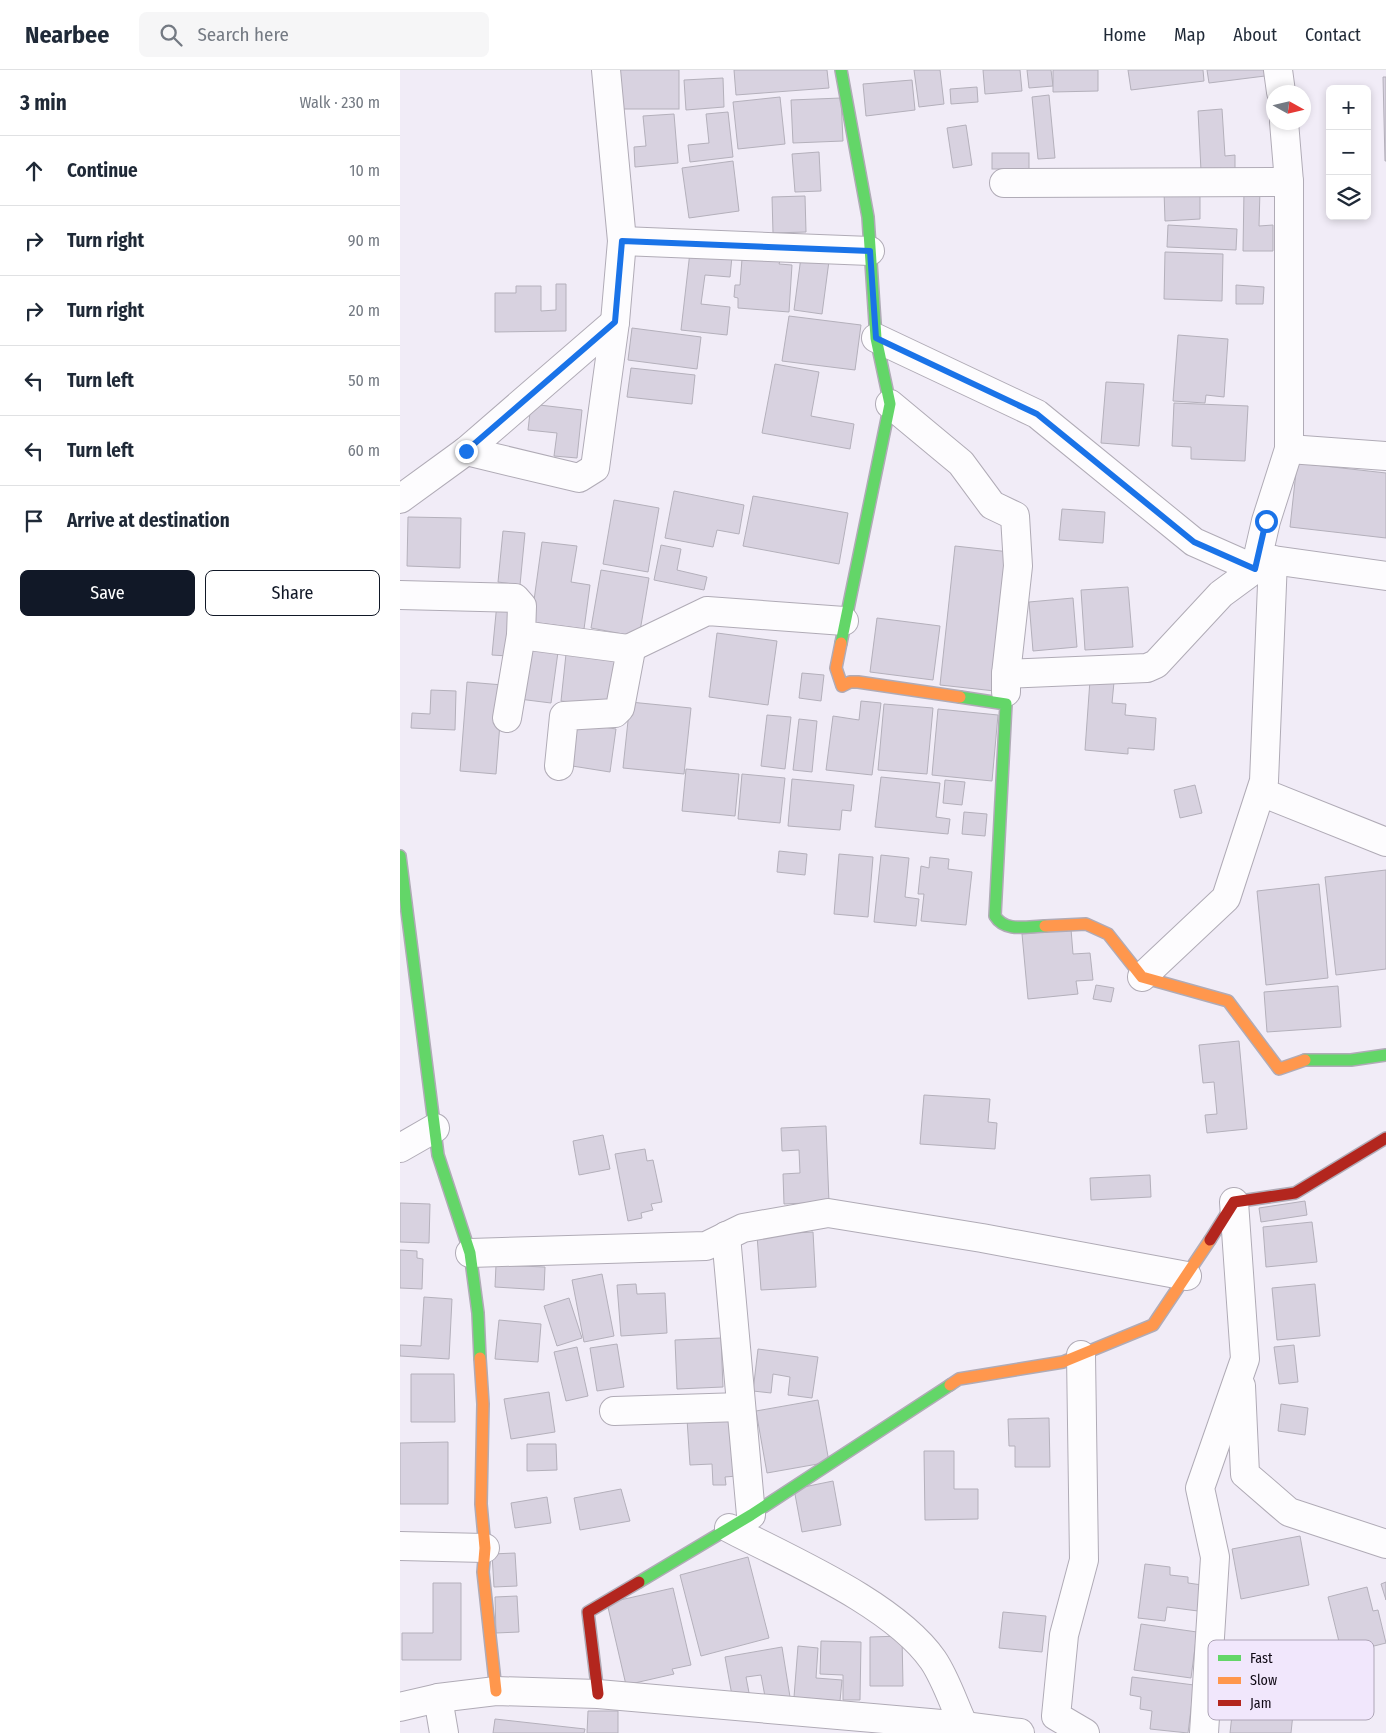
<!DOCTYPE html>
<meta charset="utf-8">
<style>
:root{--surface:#fff;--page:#f6f6f7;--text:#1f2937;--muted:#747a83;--line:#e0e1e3;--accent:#111827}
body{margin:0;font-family:"Fira Sans Condensed",sans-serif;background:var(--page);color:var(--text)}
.controls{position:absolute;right:15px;top:15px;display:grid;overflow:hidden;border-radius:8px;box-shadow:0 2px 8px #0003}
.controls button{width:45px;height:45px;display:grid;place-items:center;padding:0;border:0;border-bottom:1px solid var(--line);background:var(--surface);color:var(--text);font:25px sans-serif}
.compass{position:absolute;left:866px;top:15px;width:45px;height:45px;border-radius:50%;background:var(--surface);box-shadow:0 2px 8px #0003;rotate:98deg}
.stop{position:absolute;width:15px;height:15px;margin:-11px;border:4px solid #1a73e8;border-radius:50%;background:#fff}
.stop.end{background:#1a73e8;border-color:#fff;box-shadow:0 1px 5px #0008}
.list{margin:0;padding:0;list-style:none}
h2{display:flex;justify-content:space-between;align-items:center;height:65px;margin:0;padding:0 20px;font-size:21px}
h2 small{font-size:16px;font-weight:400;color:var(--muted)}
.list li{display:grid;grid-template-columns:32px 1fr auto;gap:15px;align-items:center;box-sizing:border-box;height:70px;padding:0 20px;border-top:1px solid var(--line)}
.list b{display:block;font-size:19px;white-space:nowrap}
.list em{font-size:16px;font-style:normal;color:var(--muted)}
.actions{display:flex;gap:10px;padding:15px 20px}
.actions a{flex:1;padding:11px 0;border:1px solid var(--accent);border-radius:8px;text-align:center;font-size:18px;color:var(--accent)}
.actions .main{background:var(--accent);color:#fff}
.icon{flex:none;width:28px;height:28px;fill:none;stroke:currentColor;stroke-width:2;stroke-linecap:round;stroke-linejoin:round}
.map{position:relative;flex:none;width:986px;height:1663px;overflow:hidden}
header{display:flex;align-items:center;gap:30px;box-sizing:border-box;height:70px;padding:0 25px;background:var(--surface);border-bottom:1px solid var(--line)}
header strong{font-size:24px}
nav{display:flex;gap:28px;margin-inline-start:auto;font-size:18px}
.search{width:350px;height:45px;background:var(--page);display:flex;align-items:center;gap:12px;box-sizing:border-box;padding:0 18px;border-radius:8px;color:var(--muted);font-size:19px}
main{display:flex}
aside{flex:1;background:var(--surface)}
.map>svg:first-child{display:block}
.building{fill:#d8d2e0;stroke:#b4b0bb}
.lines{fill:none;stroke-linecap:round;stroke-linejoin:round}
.street-casing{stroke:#b0abb6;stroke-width:30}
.fast-casing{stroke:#b0abb6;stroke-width:14}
.slow-casing{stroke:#b0abb6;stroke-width:14}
.jam-casing{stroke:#b0abb6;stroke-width:14}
.street{stroke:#fdfcfe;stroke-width:28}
.fast{stroke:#63d668;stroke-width:11}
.slow{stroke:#ff974d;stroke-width:11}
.jam{stroke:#b3261e;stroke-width:11}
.route{stroke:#1a73e8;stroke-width:6}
.key{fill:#f1e7fc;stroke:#aea5b7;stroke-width:1}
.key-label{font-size:14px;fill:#100a15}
</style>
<header>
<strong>Nearbee</strong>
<div class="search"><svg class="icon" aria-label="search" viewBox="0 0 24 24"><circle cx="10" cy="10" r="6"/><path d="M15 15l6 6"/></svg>Search here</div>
<nav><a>Home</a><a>Map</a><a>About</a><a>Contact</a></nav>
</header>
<main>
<aside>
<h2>3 min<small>Walk · 230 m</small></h2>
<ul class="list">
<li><svg class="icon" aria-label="ahead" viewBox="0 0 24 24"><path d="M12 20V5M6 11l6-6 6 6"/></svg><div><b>Continue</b></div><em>10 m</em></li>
<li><svg class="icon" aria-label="right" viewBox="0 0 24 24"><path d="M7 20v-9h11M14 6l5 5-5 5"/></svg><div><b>Turn right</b></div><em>90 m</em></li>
<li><svg class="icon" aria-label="right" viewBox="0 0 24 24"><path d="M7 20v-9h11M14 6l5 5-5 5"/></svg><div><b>Turn right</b></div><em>20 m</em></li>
<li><svg class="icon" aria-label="left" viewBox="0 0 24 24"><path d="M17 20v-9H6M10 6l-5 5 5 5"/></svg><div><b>Turn left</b></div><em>50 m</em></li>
<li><svg class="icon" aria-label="left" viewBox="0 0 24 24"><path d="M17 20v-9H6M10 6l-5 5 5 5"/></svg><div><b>Turn left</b></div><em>60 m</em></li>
<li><svg class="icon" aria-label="arrive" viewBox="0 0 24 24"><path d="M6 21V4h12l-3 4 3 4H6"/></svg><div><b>Arrive at destination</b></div></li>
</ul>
<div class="actions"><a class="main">Save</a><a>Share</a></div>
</aside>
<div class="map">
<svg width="986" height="1663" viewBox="0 0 986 1663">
<rect width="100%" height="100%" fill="#f1ecf7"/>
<g class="building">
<rect x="213" y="0" width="66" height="39"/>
<path d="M334,0H427L429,18L336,25Z"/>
<path d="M514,0H540L544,34L519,37Z"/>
<path d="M583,0H620L622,21L585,24Z"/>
<path d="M627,0H651L653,16L629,18Z"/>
<path d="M653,0H698V21L653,22Z"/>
<path d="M728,0H803L804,11L731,20Z"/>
<path d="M807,0H864L865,6L809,13Z"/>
<path d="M983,7H986V91H985Z"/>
<path d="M323,8L324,37L286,40L284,10Z"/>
<path d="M512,10L515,40L466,46L463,14Z"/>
<path d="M577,17L578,32L551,34L550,19Z"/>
<path d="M649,25L655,88L638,89L632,27Z"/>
<path d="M380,27L385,74L338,79L333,32Z"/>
<path d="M441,28L443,71L393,73L391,30Z"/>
<path d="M822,39L825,86L835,85V99L801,101L798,41Z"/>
<path d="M328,42L333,87L290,92L288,75L309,73L306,44Z"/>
<path d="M274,44L278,93L235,97L234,77L246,76L243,46Z"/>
<path d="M566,55L572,95L553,98L547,58Z"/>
<path d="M419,82L421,121L395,122L392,84Z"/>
<rect x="592" y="83" width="37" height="16"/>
<path d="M333,91L339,141L289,148L282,98Z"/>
<path d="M800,119V149L765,151L764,121Z"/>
<path d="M844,120H860L859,156L873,155V181H843Z"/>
<path d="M405,126L406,162L373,163L372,127Z"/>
<path d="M768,155L837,159L836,180L767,177Z"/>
<path d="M290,182L332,186L330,207L305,205L301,234L330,237L327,265L281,260Z"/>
<path d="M765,182L823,184L822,231L764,229Z"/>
<path d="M401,187L429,191L422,244L394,240Z"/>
<path d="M342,189L380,191L379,194L392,195L389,242L338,238V228L334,227L335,215H340Z"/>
<path d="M156,214H166V261L95,262V223H116V216H141V241L156,240Z"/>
<path d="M836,215L864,217L863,234H836Z"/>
<path d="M389,246L461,255L455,300L382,291Z"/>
<path d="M232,258L301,267L297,299L228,290Z"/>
<path d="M778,265L828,269L824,327L806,325L805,333L773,331Z"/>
<path d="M375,294L419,302L411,346L454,354L450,379L362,363Z"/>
<path d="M231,298L295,305L292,334L227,327Z"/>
<path d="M706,312L744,314L739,376L701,373Z"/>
<path d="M774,333L848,336L845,391L791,389V377L772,376Z"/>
<path d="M131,334L182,340L177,388L154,386L157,363L128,360Z"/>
<path d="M897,393L986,403V468L890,457Z"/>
<path d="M274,421L344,435L339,464L317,460L313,477L265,468Z"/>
<path d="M353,426L448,443L439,494L343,476Z"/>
<path d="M214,430L259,438L248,502L203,494Z"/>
<path d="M662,439L705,442L703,473L659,470Z"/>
<path d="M8,447L61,448L60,498L7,496Z"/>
<path d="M103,461L125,463L120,515L98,512Z"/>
<path d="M142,472L177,476L171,512L190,515L184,559L131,552Z"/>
<path d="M261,475L281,479L277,500L307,507L304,520L254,510Z"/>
<path d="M555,476L610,482L595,621L540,615Z"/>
<path d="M201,500L249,508L239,567L191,558Z"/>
<path d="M728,517L733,577L685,580L681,520Z"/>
<path d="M673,528L677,577L633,581L629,532Z"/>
<path d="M97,533L113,534L108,586L92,585Z"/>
<path d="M477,548L540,556L533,610L470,602Z"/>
<path d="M317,563L377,571L368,635L309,627Z"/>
<path d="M126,578L158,582L151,633L119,629Z"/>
<path d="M166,584L217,590L211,637L161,631Z"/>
<path d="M402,603L424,605L421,631L399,628Z"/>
<path d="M690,610L714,612L712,633L726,634L725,645L756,648L754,680L728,678V684L685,680Z"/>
<path d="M67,612L103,615L96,704L60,701Z"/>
<path d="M31,620L56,621L55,660L11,658L12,643L30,644Z"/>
<path d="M461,631L481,633L472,705L426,700L433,646L459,650Z"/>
<path d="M230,632L291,638L284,704L223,698Z"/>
<path d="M484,634L533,638L527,704L478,700Z"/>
<path d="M538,639L598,645L592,711L532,705Z"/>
<path d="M367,645L391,647L385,699L361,696Z"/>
<path d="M399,649L417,651L412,702L393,700Z"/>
<path d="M172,652L216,659L210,702L166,695Z"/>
<path d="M286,699L339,704L335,746L282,741Z"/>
<path d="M342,704L385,708L380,753L338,749Z"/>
<path d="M481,707L540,713L536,747L550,749L548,764L475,757Z"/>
<path d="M392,709L454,715L451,741L442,740L440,760L388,756Z"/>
<path d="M545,710L565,712L562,735L543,733Z"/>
<path d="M795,715L802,743L780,748L774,720Z"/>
<path d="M564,742L587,744L585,766L562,764Z"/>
<path d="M379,781L407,784L405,805L377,802Z"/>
<path d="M439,784L473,787L468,847L434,844Z"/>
<path d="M481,785L509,788L505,827L519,829L516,856L474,852Z"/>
<path d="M530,787L549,789L548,799L572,802L566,855L521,851L524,824H518L521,796L529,798Z"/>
<path d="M986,800V899L936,905L925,807Z"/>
<path d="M919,814L928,908L866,915L857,821Z"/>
<path d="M671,859L673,884L690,883L693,910L676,911L678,924L628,929L622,864Z"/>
<path d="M696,915L714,918L711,932L693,929Z"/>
<path d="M938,916L941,957L867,962L864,922Z"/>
<path d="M839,971L847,1059L807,1063L805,1045L817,1044L814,1012L803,1013L799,975Z"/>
<path d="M524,1025L590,1029L588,1052L597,1053L595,1079L520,1074Z"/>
<path d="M426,1056L429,1132L384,1134L383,1104L400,1103L399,1080L382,1081L381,1058Z"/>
<path d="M203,1065L210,1099L179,1105L173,1071Z"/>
<path d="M245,1079L247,1091L253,1090L262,1132L251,1134L253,1140L241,1143L242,1148L228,1151L215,1084Z"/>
<path d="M750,1105L751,1127L691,1130L690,1108Z"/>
<path d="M905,1131L907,1145L861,1152L859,1138Z"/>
<path d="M0,1133L30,1134L29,1173L0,1172Z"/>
<path d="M912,1152L917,1192L866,1197L863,1157Z"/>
<path d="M413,1162L416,1217L361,1220L357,1165Z"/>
<path d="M0,1180L17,1181V1188L23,1189L22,1219L0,1218Z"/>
<path d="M96,1195L145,1197L144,1220L95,1217Z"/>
<path d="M202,1204L214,1266L184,1272L172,1210Z"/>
<path d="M236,1214L237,1224L265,1223L267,1263L221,1266L217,1215Z"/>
<path d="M915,1214L920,1266L877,1270L872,1218Z"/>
<path d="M24,1227L52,1229L49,1289L0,1286V1275L21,1276Z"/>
<path d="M169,1228L182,1268L157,1276L144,1236Z"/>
<path d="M99,1250L141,1254L138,1292L95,1289Z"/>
<path d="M321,1268L323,1317L277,1319L275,1270Z"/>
<path d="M217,1274L224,1317L197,1321L190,1278Z"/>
<path d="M894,1275L898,1312L879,1314L874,1277Z"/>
<path d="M177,1277L188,1326L166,1331L154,1282Z"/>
<path d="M358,1279L418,1287L412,1328L388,1325L390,1307L373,1304L371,1323L353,1321Z"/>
<path d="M11,1304H54L55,1352H11Z"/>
<path d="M149,1322L155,1362L111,1369L104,1329Z"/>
<path d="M418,1330L429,1392L367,1403L356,1341Z"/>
<path d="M881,1334L908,1338L905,1365L878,1361Z"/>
<path d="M333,1347L337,1406L325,1407L326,1415H313L312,1394L290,1395L287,1349Z"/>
<path d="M649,1348L650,1397H615V1376H609L608,1349Z"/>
<path d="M48,1372V1434H0V1373Z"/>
<path d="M127,1374H156L157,1400L127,1401Z"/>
<path d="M524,1381H554V1419H578V1449L525,1450Z"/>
<path d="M433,1411L441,1455L402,1462L394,1419Z"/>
<path d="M221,1419L230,1451L180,1460L174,1428Z"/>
<path d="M147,1427L151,1453L115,1458L111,1433Z"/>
<path d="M900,1466L909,1515L841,1529L832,1479Z"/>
<path d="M115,1483L117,1516L94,1517L92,1484Z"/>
<path d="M348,1487L369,1568L301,1586L280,1505Z"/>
<path d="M745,1494L770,1497V1505L788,1507V1513L802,1515L798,1541L767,1537L765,1551L738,1548Z"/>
<path d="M986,1512V1530L981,1514Z"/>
<path d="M33,1513H61V1590H2V1563H33Z"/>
<path d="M967,1517L973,1541L978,1540L986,1573L942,1584L928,1527Z"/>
<path d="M273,1518L291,1595L272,1599L274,1604L226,1615L207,1533Z"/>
<path d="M117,1526L119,1562L96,1563L95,1527Z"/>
<path d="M603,1542L646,1546L642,1582L599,1578Z"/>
<path d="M741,1554L797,1562L791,1608L734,1600Z"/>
<path d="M502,1566L503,1616H470V1567Z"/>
<path d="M421,1571L461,1572L460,1630H443V1605L420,1604Z"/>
<path d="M398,1576L418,1578L416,1608L442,1610L440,1631L394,1627Z"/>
<path d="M382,1577L390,1627L366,1632L361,1605L346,1607L350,1628L333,1631L325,1587Z"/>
<path d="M732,1607L794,1615L788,1663L750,1659L752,1641L740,1639L741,1627L730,1625Z"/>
<path d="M834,1627L894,1634L891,1663H830Z"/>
<path d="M188,1641H218V1663H187Z"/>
<path d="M95,1649L185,1659L184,1663H93Z"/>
</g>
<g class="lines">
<g class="street-casing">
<g id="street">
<path d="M878,0L881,22"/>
<path d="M604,113L889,112"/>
<path d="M222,171L470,181"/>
<path d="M476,268L637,344L794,472L855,499"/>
<path d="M490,334L561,393L592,435L615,446L618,496L606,604V622"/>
<path d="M889,379L986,386"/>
<path d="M66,381L179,408L195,398L215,252L222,171L206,0"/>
<path d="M0,429L66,381L215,252"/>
<path d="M858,488L986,506"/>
<path d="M0,525L115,528L122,536L121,565L228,579L230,585L220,638L215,643L164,646L159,696"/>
<path d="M228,579L307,541L444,551"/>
<path d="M606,604L747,598L756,594L821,524L855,499L866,451L889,379V112L884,52"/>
<path d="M107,648L121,565"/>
<path d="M861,722L986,772"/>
<path d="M742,907L826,828L864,711L873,490"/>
<path d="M0,1078L35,1058"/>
<path d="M326,1166L351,1445"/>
<path d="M70,1183L306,1176L343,1158L428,1143L582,1168L787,1206"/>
<path d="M681,1285L684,1490L664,1565L656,1646L685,1663"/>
<path d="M841,1316L845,1404L889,1442L986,1474"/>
<path d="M214,1341L341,1337"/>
<path d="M329,1458C390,1490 494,1534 533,1590C546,1609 554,1635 564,1656"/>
<path d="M0,1476L85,1478"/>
<path d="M38,1628L44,1663"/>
<path d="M0,1637L38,1628L96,1621L198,1624L564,1656L620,1663"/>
<path d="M804,1663L815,1487L800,1418L845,1289L834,1132"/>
</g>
</g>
<g class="fast-casing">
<g id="fast">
<path d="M441,0L468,147L476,268L490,334L441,573"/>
<path d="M560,627L606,634L595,846C605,863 629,856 645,856"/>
<path d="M0,786L38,1085L70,1183L78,1243L80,1288"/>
<path d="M905,990H951L986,985"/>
<path d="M239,1512L351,1445L550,1315"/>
</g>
</g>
<g class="slow-casing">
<g id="slow">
<path d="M441,573L436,598L442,616L450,612H458L560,627"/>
<path d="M645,856L686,854L708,864L742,907L828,931L879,999L905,990"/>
<path d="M80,1288L83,1334L81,1434L85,1478L83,1502L96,1621"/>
<path d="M550,1315L559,1309L663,1292L753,1255L810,1170"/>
</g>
</g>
<g class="jam-casing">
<g id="jam">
<path d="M810,1170L834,1132L895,1123L986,1068"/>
<path d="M198,1624L188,1542L239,1512"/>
</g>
</g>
<use href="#street" class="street"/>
<use href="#fast" class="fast"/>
<use href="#slow" class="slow"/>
<use href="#jam" class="jam"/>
</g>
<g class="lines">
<path class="route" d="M66,381L215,252L222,171L470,181L476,268L637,344L794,472L855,499L866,451"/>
</g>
<rect x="808" y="1570" width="166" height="80" rx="8" class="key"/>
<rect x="818" y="1585" width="23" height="6" fill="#63d668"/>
<rect x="818" y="1607" width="23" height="7" fill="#ff974d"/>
<rect x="818" y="1630" width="23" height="6" fill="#b3261e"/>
<g class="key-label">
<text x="850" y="1593">Fast</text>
<text x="850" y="1615">Slow</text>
<text x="850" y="1638">Jam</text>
</g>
</svg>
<div class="controls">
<button>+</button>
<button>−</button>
<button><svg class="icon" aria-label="layers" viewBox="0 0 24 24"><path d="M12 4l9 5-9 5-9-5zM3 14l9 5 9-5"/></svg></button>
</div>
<svg class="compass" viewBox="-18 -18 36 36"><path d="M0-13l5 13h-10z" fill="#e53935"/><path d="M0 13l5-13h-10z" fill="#747a83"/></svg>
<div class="stop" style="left:866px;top:451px"></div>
<div class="stop end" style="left:66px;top:381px"></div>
</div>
</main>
